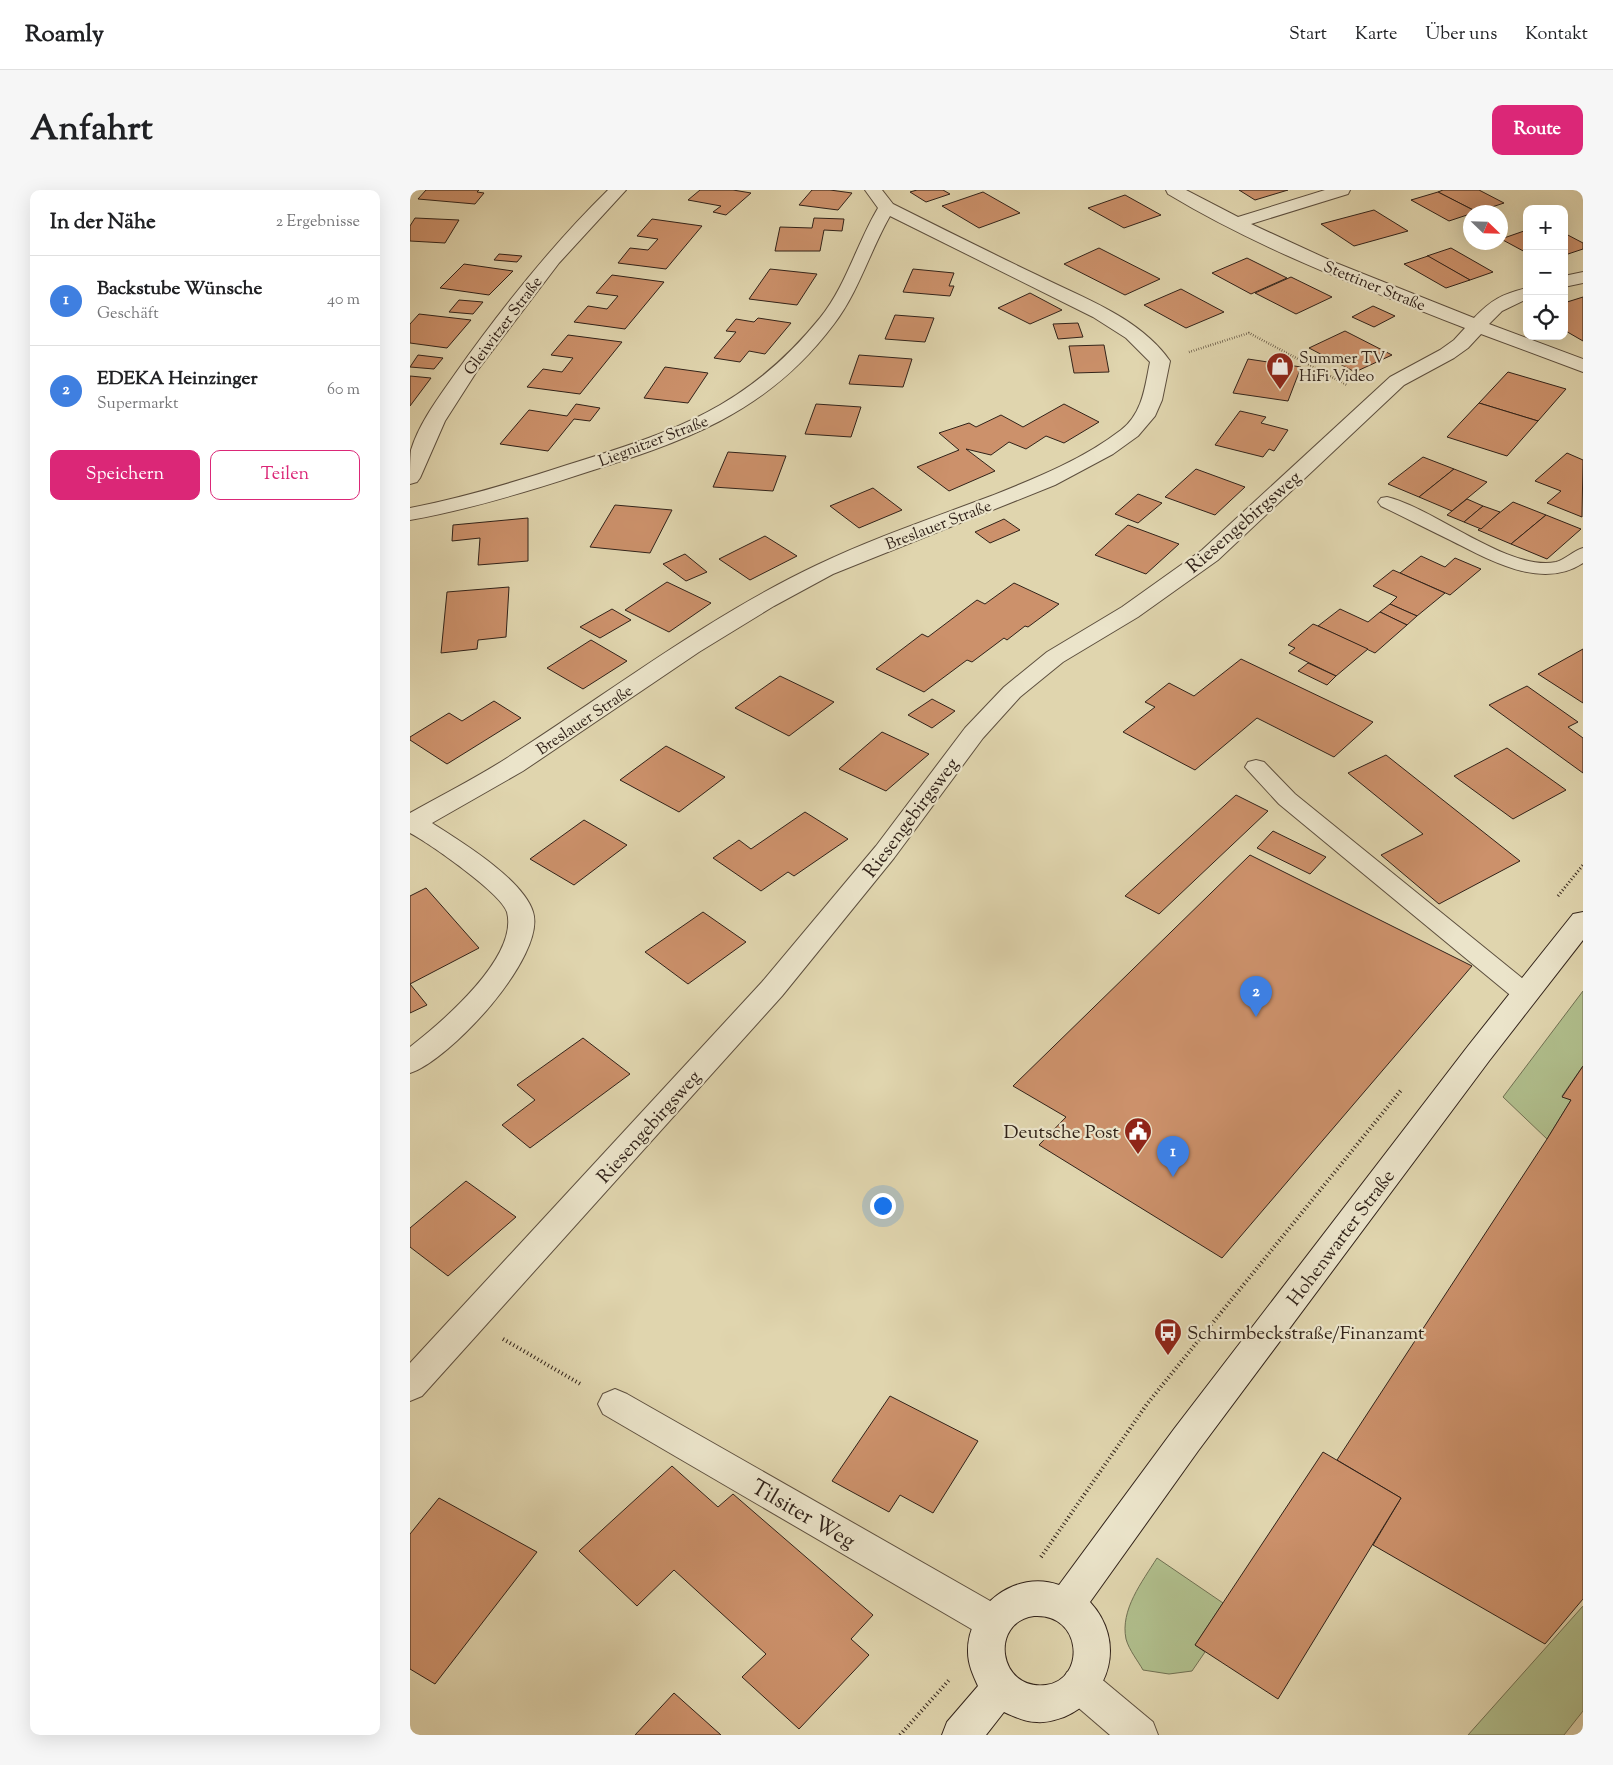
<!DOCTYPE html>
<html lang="de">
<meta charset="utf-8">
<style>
:root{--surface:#fff;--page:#f6f6f6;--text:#202124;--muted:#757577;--line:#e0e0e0;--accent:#db2777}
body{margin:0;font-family:"Sorts Mill Goudy",serif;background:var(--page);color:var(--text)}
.controls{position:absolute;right:15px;top:15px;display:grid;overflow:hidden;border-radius:10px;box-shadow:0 5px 20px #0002}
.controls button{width:45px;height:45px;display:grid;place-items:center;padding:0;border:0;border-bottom:1px solid var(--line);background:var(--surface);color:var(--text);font:25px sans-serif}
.compass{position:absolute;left:1053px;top:15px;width:45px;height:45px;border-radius:50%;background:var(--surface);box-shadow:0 5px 20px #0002;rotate:113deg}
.you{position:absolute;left:472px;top:1015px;width:18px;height:18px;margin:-12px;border:4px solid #fff;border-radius:50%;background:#1a73e8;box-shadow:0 0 0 8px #1a73e833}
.badge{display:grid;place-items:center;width:32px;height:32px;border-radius:50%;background:var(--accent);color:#fff;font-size:16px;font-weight:700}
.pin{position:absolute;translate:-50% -41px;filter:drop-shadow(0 1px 2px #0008)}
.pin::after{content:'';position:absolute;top:26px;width:18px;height:15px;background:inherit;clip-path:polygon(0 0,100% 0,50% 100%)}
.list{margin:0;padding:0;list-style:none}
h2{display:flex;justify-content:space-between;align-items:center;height:65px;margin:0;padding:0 20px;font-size:21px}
h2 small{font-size:16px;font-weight:400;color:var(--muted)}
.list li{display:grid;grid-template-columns:32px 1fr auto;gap:15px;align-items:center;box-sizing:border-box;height:90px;padding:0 20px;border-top:1px solid var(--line)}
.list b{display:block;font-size:19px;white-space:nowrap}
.list p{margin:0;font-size:16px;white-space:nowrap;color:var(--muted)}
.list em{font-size:16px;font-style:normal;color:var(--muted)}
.actions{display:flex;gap:10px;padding:15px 20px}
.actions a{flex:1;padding:11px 0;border:1px solid var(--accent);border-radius:10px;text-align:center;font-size:18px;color:var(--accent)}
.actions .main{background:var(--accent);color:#fff}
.icon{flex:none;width:28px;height:28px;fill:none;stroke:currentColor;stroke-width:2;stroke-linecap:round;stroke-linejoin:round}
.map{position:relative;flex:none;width:1173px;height:1545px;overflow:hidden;border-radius:10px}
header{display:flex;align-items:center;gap:30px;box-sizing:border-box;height:70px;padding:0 25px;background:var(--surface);border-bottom:1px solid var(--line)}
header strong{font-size:24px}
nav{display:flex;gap:28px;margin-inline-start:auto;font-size:18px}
.intro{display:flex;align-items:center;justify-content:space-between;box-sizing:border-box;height:120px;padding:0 30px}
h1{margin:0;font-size:35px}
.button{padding:12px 22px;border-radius:10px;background:var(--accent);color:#fff;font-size:18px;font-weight:700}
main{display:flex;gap:30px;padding:0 30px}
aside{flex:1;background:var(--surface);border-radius:10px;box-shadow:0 5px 20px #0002}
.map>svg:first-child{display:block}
.green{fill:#b0be8c;stroke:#707052}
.building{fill:#cc916b;stroke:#312219}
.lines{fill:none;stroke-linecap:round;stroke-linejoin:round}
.lane-casing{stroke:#5d4f3e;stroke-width:2}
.street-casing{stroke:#5d4f3e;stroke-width:2}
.secondary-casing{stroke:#312219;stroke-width:2}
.path-far2{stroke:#312219;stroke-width:2.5;stroke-dasharray:0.5 2;stroke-linecap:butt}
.path-far1{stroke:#312219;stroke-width:3;stroke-dasharray:1 2.5;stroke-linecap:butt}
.path{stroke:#312219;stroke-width:4;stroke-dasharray:1 3;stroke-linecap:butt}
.lane{fill:#ebe4ca;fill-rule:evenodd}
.street{fill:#ebe4ca;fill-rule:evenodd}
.secondary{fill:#ebe4ca;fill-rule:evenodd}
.labels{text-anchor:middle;stroke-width:4.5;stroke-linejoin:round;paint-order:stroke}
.far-street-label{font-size:16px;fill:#312219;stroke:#ebe4ca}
.far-poi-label{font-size:16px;fill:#312219;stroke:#ebe4ca;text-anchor:start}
.street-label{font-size:19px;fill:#312219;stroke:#ebe4ca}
.poi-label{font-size:19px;fill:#312219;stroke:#ebe4ca;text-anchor:end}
.near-street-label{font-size:22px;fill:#312219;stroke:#ebe4ca}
</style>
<header>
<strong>Roamly</strong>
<nav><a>Start</a><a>Karte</a><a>Über uns</a><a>Kontakt</a></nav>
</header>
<div class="intro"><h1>Anfahrt</h1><a class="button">Route</a></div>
<main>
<aside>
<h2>In der Nähe<small>2 Ergebnisse</small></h2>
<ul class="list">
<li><span class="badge" style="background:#3f7fe0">1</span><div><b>Backstube Wünsche</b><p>Geschäft</p></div><em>40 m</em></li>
<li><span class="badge" style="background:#3f7fe0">2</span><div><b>EDEKA Heinzinger</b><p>Supermarkt</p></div><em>60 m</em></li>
</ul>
<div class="actions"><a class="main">Speichern</a><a>Teilen</a></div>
</aside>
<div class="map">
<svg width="1173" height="1545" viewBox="0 0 1173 1545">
<rect width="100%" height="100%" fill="#e0d5ae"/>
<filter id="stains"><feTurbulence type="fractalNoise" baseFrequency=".004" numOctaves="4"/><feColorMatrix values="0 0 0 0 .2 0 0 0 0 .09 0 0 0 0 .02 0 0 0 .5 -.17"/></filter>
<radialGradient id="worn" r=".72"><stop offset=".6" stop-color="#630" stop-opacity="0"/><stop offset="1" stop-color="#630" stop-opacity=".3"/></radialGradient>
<g class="green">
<path d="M1173,801V876L1152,906L1161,910L1137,949L1093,907Z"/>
<path d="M747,1368L813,1413L785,1455L795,1462L782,1481L759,1484L733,1480C728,1471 719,1460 716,1449C710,1420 732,1392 747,1368Z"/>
<path d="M1173,1416V1521L1154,1545H1058Z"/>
</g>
<g class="building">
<path d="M16,0H69L67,2L74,3L65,14L8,9Z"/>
<path d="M290,0H323L341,3L316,25L303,22L311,16L278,10Z"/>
<path d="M402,0H420L442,3L428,20L389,15Z"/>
<path d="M507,0H533L540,4L516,12L500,2Z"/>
<path d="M829,0H878L845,10Z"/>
<path d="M1033,0H1069L1094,13L1067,22L1028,2Z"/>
<path d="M573,2L610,23L569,38L532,16Z"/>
<path d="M1028,2L1067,22H1060V24L1039,31L1001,10Z"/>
<path d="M715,5L751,25L714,38L678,18Z"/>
<path d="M964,20L998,41L944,56L911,34Z"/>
<path d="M5,28L49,30L35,53L0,51V36Z"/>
<path d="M404,28L434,29L432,41L414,40L410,61H365L370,37L402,38Z"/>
<path d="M242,29L292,36L256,79L208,73L220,58L238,60L248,49L227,46Z"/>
<path d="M1114,41L1117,43V63L1091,49Z"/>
<path d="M1154,43L1173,53V59L1158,64L1154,62Z"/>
<path d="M689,58L750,89L715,105L654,74Z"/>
<path d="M1041,58L1083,82L1060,90L1017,66Z"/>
<path d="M89,64L112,66L107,72L84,70Z"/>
<path d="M1018,66L1060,90L1036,98L994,74Z"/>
<path d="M837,68L877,88L841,104L802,83Z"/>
<path d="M54,74L103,81L79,105L30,98Z"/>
<path d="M360,79L407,84L387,115L339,109Z"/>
<path d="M503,79L544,83L539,96H544L540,106L493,102Z"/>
<path d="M202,85L254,92L215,139L164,132L178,116L197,119L208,106L186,103Z"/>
<path d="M881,87L922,107L886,124L845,103Z"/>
<path d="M771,99L814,122L776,138L734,115Z"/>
<path d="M620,103L652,120L620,134L588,118Z"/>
<path d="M1173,107V151L1154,140V113Z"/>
<path d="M49,110L73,112L63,124L39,122Z"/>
<path d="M963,116L985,126L964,137L942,127Z"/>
<path d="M9,124L61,130L37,158L0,153V134Z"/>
<path d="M485,125L524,128L515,152L475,149Z"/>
<path d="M348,128L381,133L355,164L339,161L330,172L304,168L326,142L316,141L326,129L344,132Z"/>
<path d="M668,133L673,147L648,149L643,134Z"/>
<path d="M935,141L982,165L945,182L899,158Z"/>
<path d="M158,145L212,152L170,204L117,197L133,179L152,182L163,168L141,165Z"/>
<path d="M694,155L699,182L664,183L659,156Z"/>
<path d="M8,165L33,168L24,179L0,177Z"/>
<path d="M449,165L502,169L493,197L439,194Z"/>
<path d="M838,169L891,177L878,211L823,203Z"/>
<path d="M255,177L298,183L278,213L234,208Z"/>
<path d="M1098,182L1156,199L1128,231L1069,213Z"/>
<path d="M0,186L21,188L0,216Z"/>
<path d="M1069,213L1128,231L1097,266L1037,247Z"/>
<path d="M166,214L190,218L180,231L164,229L138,261L90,254L119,220L157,226Z"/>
<path d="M406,214L451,217L441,247L395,244Z"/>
<path d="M654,214L689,232L654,253L636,246L616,259L599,252L581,265L556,259L585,281L539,301L507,277L549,260L529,243L559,233L566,237L591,225L613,237Z"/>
<path d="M830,221L856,227L851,233L878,240L864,261L859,259L853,267L805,255Z"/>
<path d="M318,262L376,266L363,301L303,297Z"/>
<path d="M1157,263L1173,270L1172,327L1137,313L1151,301L1125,291Z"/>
<path d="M1013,267L1044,279L1009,307L978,294Z"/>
<path d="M786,279L835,297L805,325L755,307Z"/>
<path d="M1044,279L1077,292L1042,321L1009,307Z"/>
<path d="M463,298L492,320L449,338L420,316Z"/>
<path d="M728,304L752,313L728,333L705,324Z"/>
<path d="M1057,309L1073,316L1054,332L1037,325Z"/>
<path d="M1103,312L1136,325L1101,354L1068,340Z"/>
<path d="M205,315L262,320L240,363L180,357Z"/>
<path d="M1073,316L1090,322L1071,339L1054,332Z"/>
<path d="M1136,325L1171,339L1137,369L1101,354Z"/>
<path d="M118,328V371L68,375L70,348L42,351L43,335Z"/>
<path d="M594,329L610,340L580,353L565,342Z"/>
<path d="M718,335L769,354L736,384L685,365Z"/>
<path d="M355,346L387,366L340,390L309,369Z"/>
<path d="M275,364L297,382L276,391L253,374Z"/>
<path d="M1011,366L1035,377L1045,368L1071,379L1040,405L990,383Z"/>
<path d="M983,380L990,383L1035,403L1007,426L980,414L987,407L963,396Z"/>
<path d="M257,392L301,413L259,442L215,420Z"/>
<path d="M604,393L649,414L618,437L615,436L597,450L594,448L562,472L557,470L514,502L466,479L512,444L518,447L567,410L575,414Z"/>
<path d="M99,397L96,447L68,450L67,459L31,463L37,402Z"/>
<path d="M980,414L1007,426L997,435L970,422Z"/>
<path d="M202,419L221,430L190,448L170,437Z"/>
<path d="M930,419L958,432L970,422L997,435L965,463L908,436Z"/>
<path d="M903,434L908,436L958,459L926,486L879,463L885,458L878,455Z"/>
<path d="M181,450L217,471L173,499L137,478Z"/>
<path d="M1173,459V513L1128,484Z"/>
<path d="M831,469L963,532L924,567L847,528L785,580L713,542L745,517L735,512L759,493L784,506Z"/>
<path d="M898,473L926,486L917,495L888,481Z"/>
<path d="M370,486L424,512L379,546L325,518Z"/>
<path d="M1117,496L1168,532L1158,537L1173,548V583L1079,515Z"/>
<path d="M522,509L545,521L522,538L498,525Z"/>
<path d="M84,511L111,528L37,574L0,550V547L39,523L52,531Z"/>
<path d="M472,542L519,564L476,601L429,579Z"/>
<path d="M256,556L315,587L269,622L210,590Z"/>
<path d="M1097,558L1156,600L1103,629L1044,586Z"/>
<path d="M976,565L1110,671L1029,714L971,665L1013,644L938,583Z"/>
<path d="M826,605L858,621L749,724L715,706Z"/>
<path d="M395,622L438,649L384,686L378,682L351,701L303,668L329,650L341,659Z"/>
<path d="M174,630L217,655L164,695L120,669Z"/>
<path d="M863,641L916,667L900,684L847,658Z"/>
<path d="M840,665L1062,776L812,1068L629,955L656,927L603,896Z"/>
<path d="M16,698L69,758L0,794V706Z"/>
<path d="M293,722L336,752L278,794L235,762Z"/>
<path d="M0,794L17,815L0,823Z"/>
<path d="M173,848L220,884L120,958L92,935L125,910L107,895Z"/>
<path d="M1173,876V1409L1135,1454L963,1355L991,1308L927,1270L1137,949L1161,910L1152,907Z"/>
<path d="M56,991L106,1027L38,1086L0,1057V1038Z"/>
<path d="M480,1206L568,1251L523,1323L490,1305L479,1322L422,1291Z"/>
<path d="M913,1262L991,1308L868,1509L785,1455Z"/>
<path d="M262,1276L308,1317L323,1304L463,1425L441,1449L459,1465L389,1539L332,1487L356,1464L264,1380L227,1416L169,1361Z"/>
<path d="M29,1308L127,1362L25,1494L0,1479V1344Z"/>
<path d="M264,1503L311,1545H225Z"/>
</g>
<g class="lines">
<g class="lane-casing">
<g id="lane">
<path d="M977,307C1024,318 1099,382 1146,372C1156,369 1163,361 1173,358V373C1131,401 1078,369 1040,350C1017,339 994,327 971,316L968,312L971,308Z"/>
<path d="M846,570L854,572L885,604L1123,797L1126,803L1123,809L1114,812L1105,809L869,614L835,577L838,572Z"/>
</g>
</g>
<g class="street-casing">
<g id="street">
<path d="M198,0H216L149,73L67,181L35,231L10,288L7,292L0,294C0,284 0,270 1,260C9,233 29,207 45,184C91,119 141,56 198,0Z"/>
<path d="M455,0H472L483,14C531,38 579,62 627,85C673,108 729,127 760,171L752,210L745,226L728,246L703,264L645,295L423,384L364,416L289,462L113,581L22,633C50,651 113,689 123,722C137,766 39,871 0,883V857C32,832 109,767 97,722C91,703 19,653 0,643V623C32,605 66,588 97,568C199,503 297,427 407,375C463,348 523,328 581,306C626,288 672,270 711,240C733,223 735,196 740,172L716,148L683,127L480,26C460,61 449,101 424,134C356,225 272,252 168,285C113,303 57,320 0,330V318C53,308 105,292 157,275C263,242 337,218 410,128C436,96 447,53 468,18Z"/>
<path d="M756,0H776L828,27L915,0H940L938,4L841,34L926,73L1064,128C1081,110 1092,104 1117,98V109L1092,121L1079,134L1173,169V182L1071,144L1058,158L1044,168L994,195L808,370L728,427L653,472L610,507L573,548L484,668L372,806L12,1206L0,1211V1173L352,792L466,656L555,538L594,497L637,462L712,417L792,360L980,187L1030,160L1044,150L1055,138C955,99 851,60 758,4Z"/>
<path d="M1173,82V93L1154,97V86Z"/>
<path d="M205,1199L217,1204L596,1420L601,1432L596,1444L583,1450L570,1444L193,1224L188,1214L193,1204Z"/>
<path d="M670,1477L683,1482L743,1532L748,1545H700L657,1508L651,1495L657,1482Z"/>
</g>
</g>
<g class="secondary-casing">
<path id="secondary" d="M1173,722V750L1079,871L788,1261L680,1412C716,1451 701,1507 654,1527C645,1530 637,1533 627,1532C616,1532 605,1527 594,1522L576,1545H532L537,1532L568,1496C563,1485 558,1474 558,1462C557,1416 606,1379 649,1395L764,1239L1058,856L1163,724ZM624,1426C673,1423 676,1490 636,1495C588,1501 579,1432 624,1426Z"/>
</g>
<path class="path-far2" d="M779,162L839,143L937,195"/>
<path class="path-far1" d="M1148,706L1173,675"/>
<g class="path">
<path d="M93,1149L172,1195"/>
<path d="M631,1367L737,1214L992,899"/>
<path d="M490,1545L540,1489"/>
</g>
<use href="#lane" class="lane"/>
<use href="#street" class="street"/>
<use href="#secondary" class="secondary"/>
</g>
<defs>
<g id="shop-pin" transform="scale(1.4375)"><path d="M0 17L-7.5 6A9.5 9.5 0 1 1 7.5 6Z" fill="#8f2418" stroke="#ebe4ca"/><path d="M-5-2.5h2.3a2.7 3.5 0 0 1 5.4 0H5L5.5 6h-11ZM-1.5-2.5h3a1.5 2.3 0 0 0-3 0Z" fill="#fff"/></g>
<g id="civic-pin" transform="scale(1.4375)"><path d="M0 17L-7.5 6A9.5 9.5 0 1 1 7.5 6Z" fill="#8f2418" stroke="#ebe4ca"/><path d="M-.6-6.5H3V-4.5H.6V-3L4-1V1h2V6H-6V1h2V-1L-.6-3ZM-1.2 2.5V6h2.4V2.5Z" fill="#fff"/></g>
<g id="bus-pin" transform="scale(1.4375)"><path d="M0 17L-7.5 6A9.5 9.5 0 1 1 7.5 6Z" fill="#8f2418" stroke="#ebe4ca"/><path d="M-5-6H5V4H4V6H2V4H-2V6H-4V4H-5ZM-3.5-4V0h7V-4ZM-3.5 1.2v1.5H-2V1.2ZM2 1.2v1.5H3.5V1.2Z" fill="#fff"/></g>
</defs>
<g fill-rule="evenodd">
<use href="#shop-pin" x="870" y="176"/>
<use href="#civic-pin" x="728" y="941"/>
<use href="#bus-pin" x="758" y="1142"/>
</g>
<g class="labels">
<g class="far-street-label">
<text transform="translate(965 95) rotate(22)" y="6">Stettiner Straße</text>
<text transform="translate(92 135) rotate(-53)" y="6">Gleiwitzer Straße</text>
<text transform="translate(243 250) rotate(-21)" y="6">Liegnitzer Straße</text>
<text transform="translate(528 334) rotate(-21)" y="6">Breslauer Straße</text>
<text transform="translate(174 529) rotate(-34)" y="6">Breslauer Straße</text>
</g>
<g class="far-poi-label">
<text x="889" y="173">Summer TV<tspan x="889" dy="18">HiFi Video</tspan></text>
</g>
<g class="street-label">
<text transform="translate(833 331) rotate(-41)" y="7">Riesengebirgsweg</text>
<text transform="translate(500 627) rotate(-53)" y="7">Riesengebirgsweg</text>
<text transform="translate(238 936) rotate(-48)" y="7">Riesengebirgsweg</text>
<text transform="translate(930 1047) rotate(-53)" y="7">Hohenwarter Straße</text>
</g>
<g class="poi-label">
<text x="709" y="948">Deutsche Post</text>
<text x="777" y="1149" text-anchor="start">Schirmbeckstraße/Finanzamt</text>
</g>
<g class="near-street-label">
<text transform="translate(394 1323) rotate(30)" y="8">Tilsiter Weg</text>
</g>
</g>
<rect width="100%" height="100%" filter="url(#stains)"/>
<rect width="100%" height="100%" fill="url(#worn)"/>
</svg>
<div class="controls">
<button>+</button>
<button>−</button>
<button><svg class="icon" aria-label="locate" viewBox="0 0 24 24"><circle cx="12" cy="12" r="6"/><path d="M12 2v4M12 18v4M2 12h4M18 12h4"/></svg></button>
</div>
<svg class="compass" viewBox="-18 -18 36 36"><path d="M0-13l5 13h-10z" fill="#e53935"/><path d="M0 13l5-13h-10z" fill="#757577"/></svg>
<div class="you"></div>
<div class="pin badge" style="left:763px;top:987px;background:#3f7fe0">1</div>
<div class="pin badge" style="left:846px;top:827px;background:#3f7fe0">2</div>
</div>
</main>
